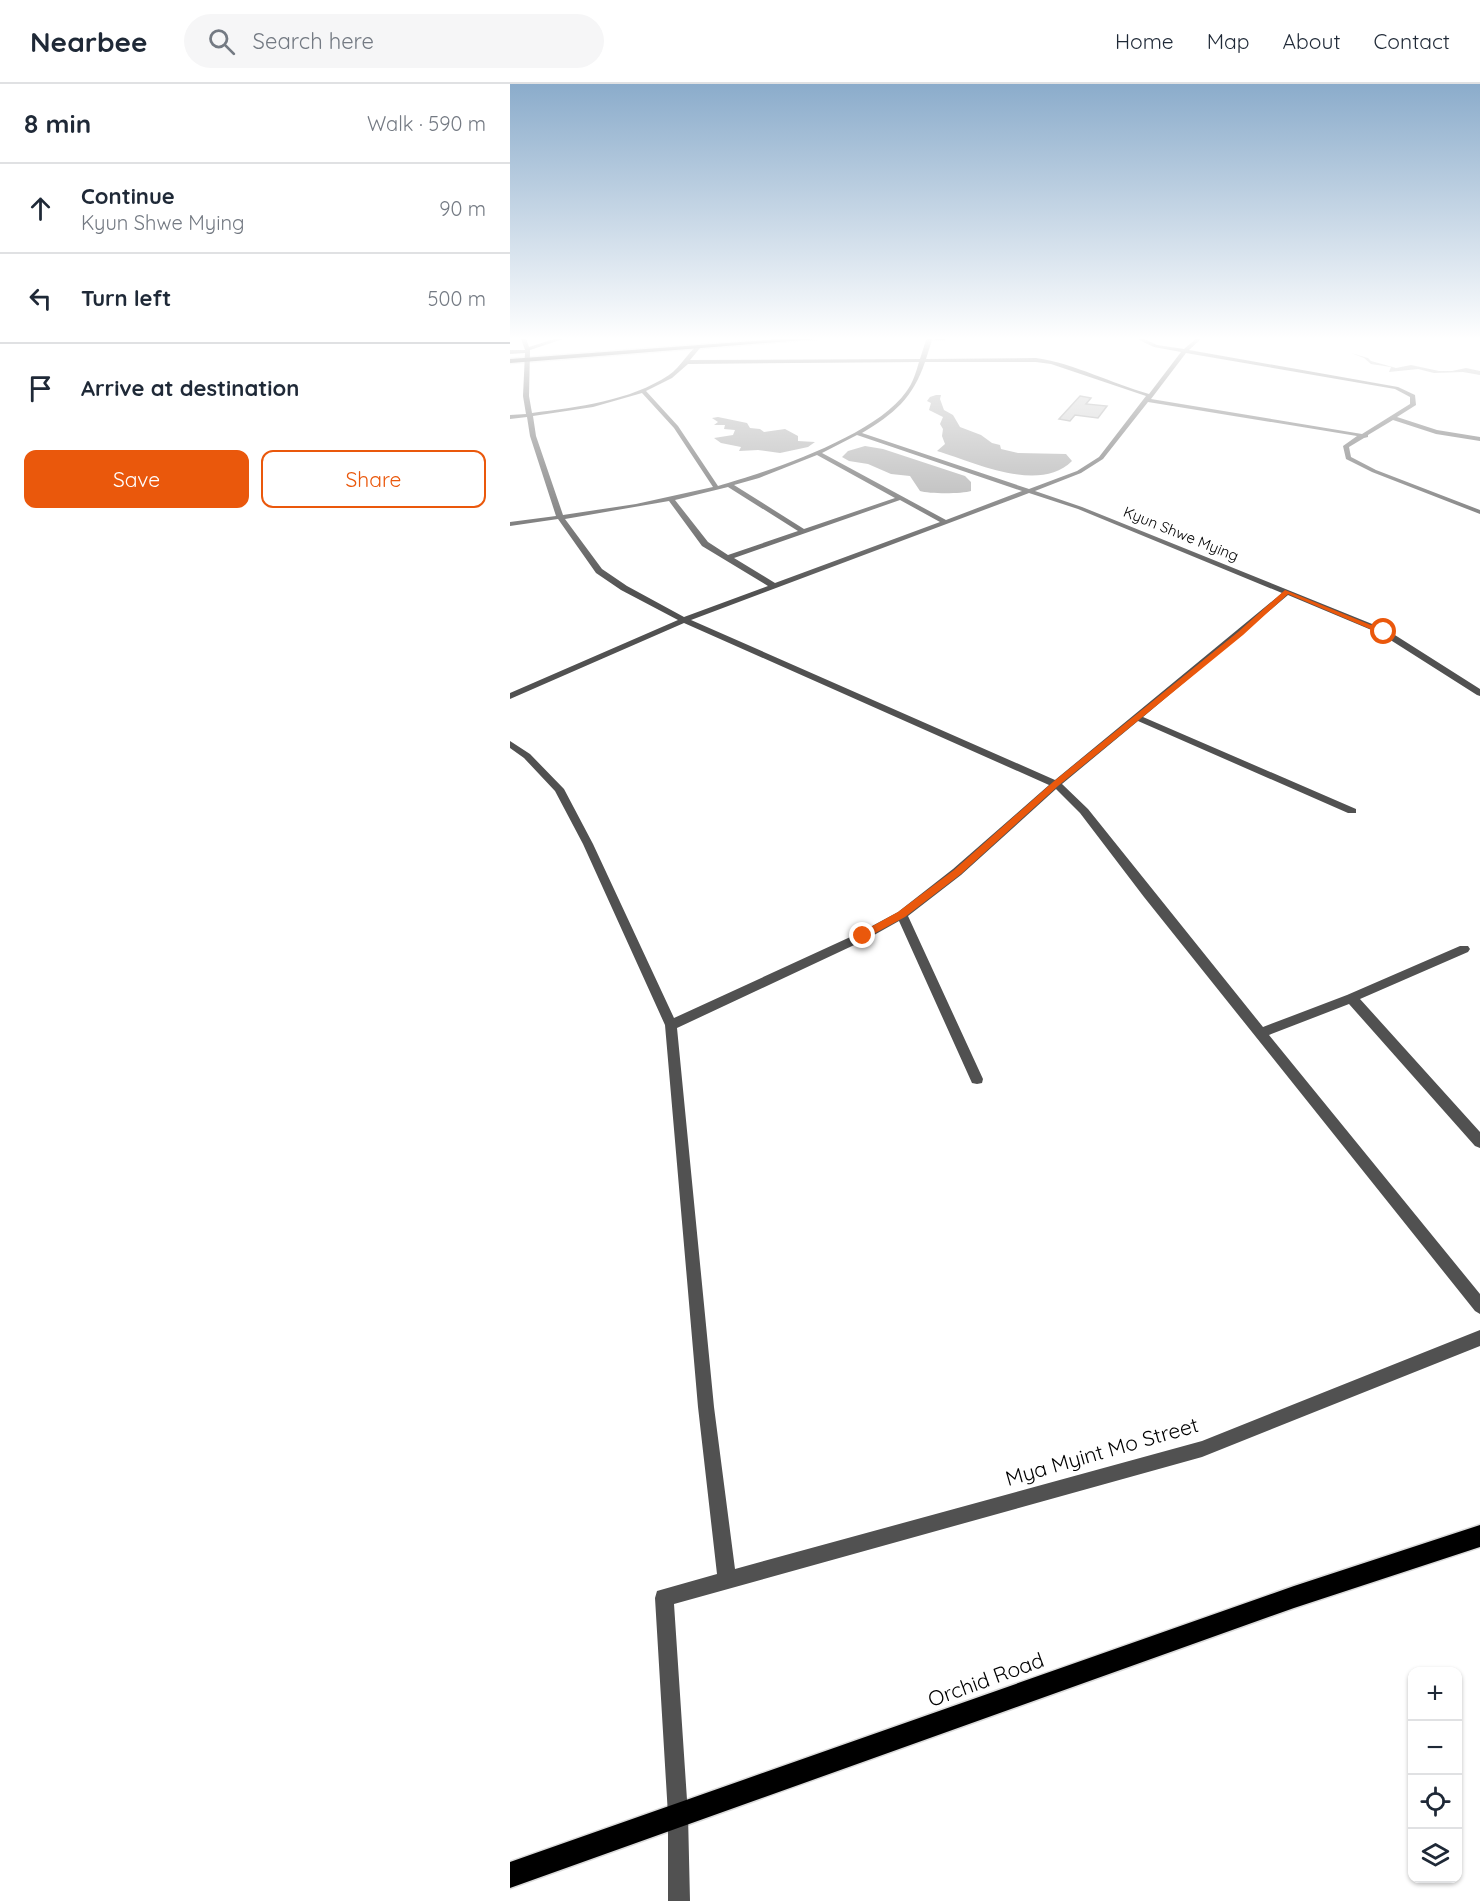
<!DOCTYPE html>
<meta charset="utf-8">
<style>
:root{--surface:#fff;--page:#f6f6f7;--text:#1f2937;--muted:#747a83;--line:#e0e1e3;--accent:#ea580c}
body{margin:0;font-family:Quicksand,sans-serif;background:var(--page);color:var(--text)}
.controls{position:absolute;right:18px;bottom:18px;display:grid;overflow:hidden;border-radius:12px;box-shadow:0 2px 4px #0004}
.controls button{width:54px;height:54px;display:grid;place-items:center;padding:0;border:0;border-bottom:2px solid var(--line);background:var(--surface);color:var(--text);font:30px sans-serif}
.stop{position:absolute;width:18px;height:18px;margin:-14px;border:4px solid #ea580c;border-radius:50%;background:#fff}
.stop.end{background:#ea580c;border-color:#fff;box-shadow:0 2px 6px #0008}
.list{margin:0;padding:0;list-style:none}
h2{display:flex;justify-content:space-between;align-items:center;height:78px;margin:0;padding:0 24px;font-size:26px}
h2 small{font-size:20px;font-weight:400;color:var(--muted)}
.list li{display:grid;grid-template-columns:39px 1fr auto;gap:18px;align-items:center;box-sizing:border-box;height:90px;padding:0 24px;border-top:2px solid var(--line)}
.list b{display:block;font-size:22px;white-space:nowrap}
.list p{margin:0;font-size:20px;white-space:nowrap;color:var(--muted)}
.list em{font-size:20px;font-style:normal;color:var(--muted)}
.actions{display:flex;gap:12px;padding:18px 24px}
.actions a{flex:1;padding:14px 0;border:2px solid var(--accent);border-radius:12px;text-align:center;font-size:21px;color:var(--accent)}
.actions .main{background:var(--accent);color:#fff}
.icon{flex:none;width:33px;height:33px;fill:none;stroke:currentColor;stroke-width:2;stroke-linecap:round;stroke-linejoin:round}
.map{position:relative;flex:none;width:970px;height:1817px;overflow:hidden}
header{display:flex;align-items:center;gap:36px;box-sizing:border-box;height:84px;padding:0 30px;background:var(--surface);border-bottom:2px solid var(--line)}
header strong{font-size:28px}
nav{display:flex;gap:33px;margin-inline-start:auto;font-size:21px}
.search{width:420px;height:54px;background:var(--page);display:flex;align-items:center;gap:15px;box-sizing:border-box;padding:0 21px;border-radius:33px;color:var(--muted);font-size:22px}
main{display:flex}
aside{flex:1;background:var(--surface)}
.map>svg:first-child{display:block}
.water{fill:#9f9f9f}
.building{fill:#c0c0c0;stroke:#959595;stroke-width:1.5}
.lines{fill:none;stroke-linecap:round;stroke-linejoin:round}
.major-casing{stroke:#dbdbdb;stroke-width:3}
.minor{fill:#515151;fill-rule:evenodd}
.major{fill:#000;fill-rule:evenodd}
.route{fill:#ea580c}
.labels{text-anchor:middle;stroke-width:4.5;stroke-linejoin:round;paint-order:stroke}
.far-street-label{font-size:15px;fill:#000;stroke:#fff}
.near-street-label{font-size:21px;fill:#000;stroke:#fff}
</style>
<header>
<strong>Nearbee</strong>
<div class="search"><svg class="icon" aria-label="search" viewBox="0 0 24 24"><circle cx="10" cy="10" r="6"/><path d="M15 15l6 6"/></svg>Search here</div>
<nav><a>Home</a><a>Map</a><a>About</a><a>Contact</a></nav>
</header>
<main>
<aside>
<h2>8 min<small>Walk · 590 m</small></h2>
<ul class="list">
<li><svg class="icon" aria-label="ahead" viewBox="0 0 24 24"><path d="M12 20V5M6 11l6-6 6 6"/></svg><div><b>Continue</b><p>Kyun Shwe Mying</p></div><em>90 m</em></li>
<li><svg class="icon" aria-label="left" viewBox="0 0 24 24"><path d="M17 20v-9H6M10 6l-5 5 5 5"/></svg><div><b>Turn left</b></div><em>500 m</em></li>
<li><svg class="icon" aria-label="arrive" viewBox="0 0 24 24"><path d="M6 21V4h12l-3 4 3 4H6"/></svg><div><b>Arrive at destination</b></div></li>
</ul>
<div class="actions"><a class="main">Save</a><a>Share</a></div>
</aside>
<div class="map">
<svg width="970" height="1817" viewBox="0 0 970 1817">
<rect width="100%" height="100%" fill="#fff"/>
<g class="water">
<path d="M841,269L858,274L861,277L886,284L901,281L929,287H942L956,284L970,287V291L953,288L924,289L908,285L879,288L881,283L861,280L854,274Z"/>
<path d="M426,311H431L430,315L434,326L443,331L450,343L471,351L482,359L490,361L491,365L508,369L556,370L562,377C529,410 464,378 427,367L435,360L432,352L433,345L430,340L433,333L419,326L421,319L417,317L420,313Z"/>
<path d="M208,333L237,339L240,344L250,345L254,348L275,345L288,352V357L305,358L298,363L270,369L248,366L229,367L231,363L211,359L204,354L223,351L225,346L214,345L215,341H204L208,338L202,334Z"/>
<path d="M355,362L373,365L455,392L461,398V407C452,410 419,410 410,407L400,392L381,390L358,380L339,377L332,373L338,367Z"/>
</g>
<path class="building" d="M570,312L581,314L576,320L597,322L588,334L565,331L560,337L549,335Z"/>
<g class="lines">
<g class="major-casing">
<g id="major">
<path d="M284,254H318L0,279V275Z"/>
<path d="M403,254H437L434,256Z"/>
<path d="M970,1441V1463L784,1524L0,1804V1778L784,1502Z"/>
</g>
</g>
<path class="minor" d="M11,254H16L19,263L47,254H56L20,266L19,312L22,329C68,323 120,317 159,291C171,283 177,269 188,261L191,263L180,276L410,275L416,256L419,254L422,256L416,275L526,274C566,280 600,299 639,310L671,268L644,263L625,254H632L647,261L674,265L687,254H692L679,266L888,303L905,311L906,321L887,333L927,346L970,353V357L926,350L883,336L858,351V353L854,354L839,363L841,373L866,386L970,426V430L862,388L836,375L833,362L847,352L638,318L593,375L571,389L525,407L572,423L877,546L970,605V612L967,611L871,550L778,511L633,633L846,725V729H838L628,637L552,700L578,725L753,943L837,911L950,862H958L960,865L958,868L850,915L970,1048V1064L965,1062L839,920L759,951L970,1210V1230L965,1227L634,813L570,729L546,705L451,791L398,832L473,995L472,999L467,1000L462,999L389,837L357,855L167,944L204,1323L225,1485L692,1357L970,1246V1262L692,1373L164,1520L178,1731L180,1817H158V1731L145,1514L147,1507L154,1505L207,1490L188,1323L155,941L73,760L45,707L14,674L0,664V657L20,670L54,705L83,760L164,934L349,849L388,828L443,785L539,701L174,539L0,615V609L168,536L111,506L86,489L48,435L0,442V438L46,432L20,352L17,333L0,335V331L16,330L13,312L15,269L0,270V266H15ZM676,269L885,305L900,313V320L852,350L641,315ZM409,278C406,288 403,299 396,308C365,352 260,387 208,402L168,342L136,307L162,294L178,280ZM415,278H526L541,280L636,312L589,373L567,387L519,405L352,349C384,330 403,314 415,278ZM132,309L164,344L203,403L126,420L53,431L26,352L23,332L83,323ZM347,351L512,407L436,436L312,369ZM307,371L385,414L294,445L224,401L249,394ZM218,403L288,447L218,471L198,458L165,416ZM519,409L568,425L772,509L545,696L181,536ZM390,416L430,438L265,499L224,474ZM159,417L192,462L258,502L174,533L117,502L92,485L55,435Z"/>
<use href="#major" class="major"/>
</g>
<linearGradient id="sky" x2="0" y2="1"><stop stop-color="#8baccb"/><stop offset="0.5" stop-color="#fff"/><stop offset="1" stop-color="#fff" stop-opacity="0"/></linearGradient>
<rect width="970" height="509" fill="url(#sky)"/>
<path class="route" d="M775,506L878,548L872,550L778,510L733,551L548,702L451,790L395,833L356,854H350V849L388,828L444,786L543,698L728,548Z"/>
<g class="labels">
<g class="far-street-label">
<text transform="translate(671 450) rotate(22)" y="5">Kyun Shwe Mying</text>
</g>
<g class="near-street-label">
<text transform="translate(592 1368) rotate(-16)" y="7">Mya Myint Mo Street</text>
<text transform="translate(476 1596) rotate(-20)" y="7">Orchid Road</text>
</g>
</g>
</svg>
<div class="controls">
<button>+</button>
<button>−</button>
<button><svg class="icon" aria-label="locate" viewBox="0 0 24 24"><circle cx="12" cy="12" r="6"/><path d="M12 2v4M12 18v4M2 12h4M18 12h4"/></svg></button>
<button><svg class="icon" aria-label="layers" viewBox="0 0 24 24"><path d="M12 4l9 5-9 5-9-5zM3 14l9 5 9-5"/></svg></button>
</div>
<div class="stop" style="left:874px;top:548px"></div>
<div class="stop end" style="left:353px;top:852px"></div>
</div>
</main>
